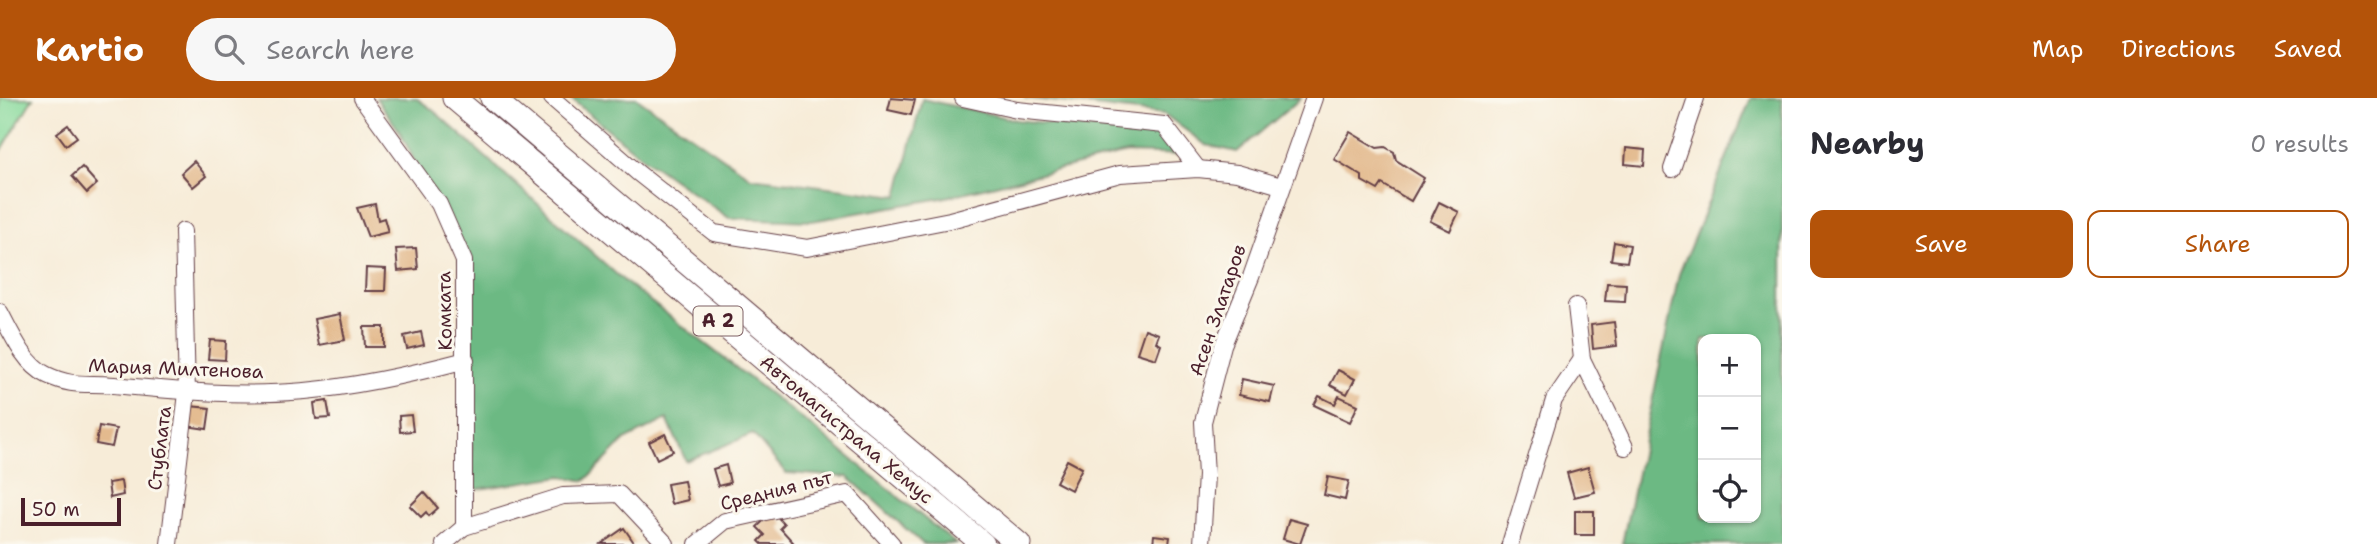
<!DOCTYPE html>
<meta charset="utf-8">
<style>
:root{--surface:#fff;--page:#f7f7f7;--text:#2b2b33;--muted:#7c7c81;--line:#e1e1e2;--accent:#b45309}
body{margin:0;font-family:"Shantell Sans",sans-serif;background:var(--page);color:var(--text)}
.controls{position:absolute;right:21px;bottom:21px;display:grid;overflow:hidden;border-radius:14px;box-shadow:0 2px 5px #0004}
.controls button{width:63px;height:63px;display:grid;place-items:center;padding:0;border:0;border-bottom:2px solid var(--line);background:var(--surface);color:var(--text);font:35px sans-serif}
.scale{position:absolute;left:21px;bottom:18px;width:100px;box-sizing:border-box;padding-left:7px;border:4px solid #4a1f2b;border-top:0;font-size:19px;line-height:24px;white-space:nowrap;color:#4a1f2b;-webkit-text-stroke:5px #fbf7ec;paint-order:stroke}
.list{margin:0;padding:0;list-style:none}
h2{display:flex;justify-content:space-between;align-items:center;height:91px;margin:0;padding:0 28px;font-size:30px}
h2 small{font-size:23px;font-weight:400;color:var(--muted)}
.actions{display:flex;gap:14px;padding:21px 28px}
.actions a{flex:1;padding:16px 0;border:2px solid var(--accent);border-radius:14px;text-align:center;font-size:24px;color:var(--accent)}
.actions .main{background:var(--accent);color:#fff}
.icon{flex:none;width:38px;height:38px;fill:none;stroke:currentColor;stroke-width:2;stroke-linecap:round;stroke-linejoin:round}
.map{position:relative;flex:none;width:1782px;height:446px;overflow:hidden}
header{display:flex;align-items:center;gap:42px;box-sizing:border-box;height:98px;padding:0 35px;background:var(--accent);color:#fff}
header strong{font-size:33px}
nav{display:flex;gap:38px;margin-inline-start:auto;font-size:24px}
.search{width:490px;height:63px;background:var(--page);display:flex;align-items:center;gap:18px;box-sizing:border-box;padding:0 24px;border-radius:38px;color:var(--muted);font-size:26px}
main{display:flex}
aside{flex:1;background:var(--surface)}
.map>svg:first-child{display:block}
.green{fill:#86d99b;stroke:#687c63;stroke-width:2}
.forest{fill:#6cb983;stroke:#5b6c57;stroke-width:2;fill-rule:evenodd}
.building{fill:#e3ba8e}
.lines{fill:none;stroke-linecap:round;stroke-linejoin:round}
.minor-casing{stroke:#643e45;stroke-width:18}
.highway-casing{stroke:#643e45;stroke-width:25}
.minor{stroke:#fff;stroke-width:16}
.highway{stroke:#fff;stroke-width:23}
.labels{text-anchor:middle;stroke-width:6;stroke-linejoin:round;paint-order:stroke}
.shield{fill:#fbf7ec;stroke:#7f6065;stroke-width:2}
.shield-label{font-size:18px;font-weight:bold;fill:#4a1f2b}
.street-label{font-size:19px;fill:#4a1f2b;stroke:#fbf7ec}
</style>
<header>
<strong>Kartio</strong>
<div class="search"><svg class="icon" aria-label="search" viewBox="0 0 24 24"><circle cx="10" cy="10" r="6"/><path d="M15 15l6 6"/></svg>Search here</div>
<nav><a>Map</a><a>Directions</a><a>Saved</a></nav>
</header>
<main>
<div class="map">
<svg width="1782" height="446" viewBox="0 0 1782 446">
<rect width="100%" height="100%" fill="#fbf7ec"/>
<filter id="ink" filterUnits="userSpaceOnUse"><feTurbulence type="fractalNoise" baseFrequency=".0143" numOctaves="2"/><feDisplacementMap in="SourceGraphic" scale="14" xChannelSelector="R" yChannelSelector="G"/><feConvolveMatrix kernelMatrix="1 2 1 2 8 2 1 2 1" color-interpolation-filters="sRGB"/></filter>
<filter id="wash" filterUnits="userSpaceOnUse"><feTurbulence type="fractalNoise" baseFrequency=".00686" numOctaves="4" result="noise"/><feDisplacementMap in="SourceGraphic" scale="28" xChannelSelector="R" yChannelSelector="G"/><feGaussianBlur stdDeviation="1.57" result="paint"/><feColorMatrix in="noise" values="0 0 0 0 0 0 0 0 0 0 0 0 0 0 0 0 0 1.4 0 .05"/><feComposite in="paint" operator="in"/></filter>
<g filter="url(#wash)">
<rect width="100%" height="100%" fill="#f7ecd8"/>
<path class="green" d="M0,0H33L0,55Z"/>
<g class="forest">
<path d="M376,0H416L433,12L624,183L810,327L956,446H923L848,379L786,375L753,336L686,363L667,321L625,342L585,383L562,378L472,392L471,252L458,151L400,34Z"/>
<path d="M570,0H637L751,79L898,98L922,1L1017,22L1161,37L1185,57L1127,55L942,100L812,123L729,120L642,59Z"/>
<path d="M1024,0H1301L1237,54L1206,47L1164,16Z"/>
<path d="M1751,0H1782V446H1622L1679,176ZM1703,241H1756V420H1703Z"/>
</g>
<g id="blocks">
<g class="building">
<path d="M891,0L915,2L911,17L888,12Z"/>
<path d="M68,27L77,39L66,47L57,35Z"/>
<path d="M1350,34L1377,50L1385,49L1394,54L1396,62L1424,80L1411,103L1382,86L1378,92L1362,83V78L1334,61Z"/>
<path d="M1626,50L1645,52L1644,68L1625,66Z"/>
<path d="M194,63L206,78L193,89L181,75Z"/>
<path d="M82,69L97,86L87,95L72,78Z"/>
<path d="M1439,104L1459,114L1450,133L1430,123Z"/>
<path d="M375,106L378,122L384,120L388,134L368,139L357,110Z"/>
<path d="M1614,144L1630,147L1627,164L1611,162Z"/>
<path d="M416,150L418,171L398,173L396,151Z"/>
<path d="M366,170L386,171L385,193H365Z"/>
<path d="M1607,185L1626,186L1625,204L1605,203Z"/>
<path d="M340,216L345,242L319,247L314,221Z"/>
<path d="M1614,224L1617,248L1593,251L1591,227Z"/>
<path d="M364,229H384V249H365Z"/>
<path d="M1145,231L1159,236L1156,244L1161,247L1156,261L1137,255Z"/>
<path d="M421,234L424,247L407,251L404,238Z"/>
<path d="M210,242L226,243L225,262L208,261Z"/>
<path d="M1338,272L1355,281L1347,296L1330,287Z"/>
<path d="M1242,281L1274,288L1270,304L1239,297Z"/>
<path d="M1319,298L1335,306L1339,298L1358,307L1350,324L1314,307Z"/>
<path d="M327,303L330,320L316,321L314,305Z"/>
<path d="M189,308L210,310L207,331L186,328Z"/>
<path d="M411,317L413,333L400,334L399,318Z"/>
<path d="M99,328L116,331L112,349L96,346Z"/>
<path d="M665,336L673,353L657,361L649,344Z"/>
<path d="M1067,362L1082,370L1071,392L1056,384Z"/>
<path d="M726,367L730,385L718,388L713,371Z"/>
<path d="M1588,369L1595,394L1574,399L1567,375Z"/>
<path d="M1328,379L1349,383L1345,402L1324,397Z"/>
<path d="M121,383L123,397L110,400L108,385Z"/>
<path d="M684,383L688,402L671,406L667,386Z"/>
<path d="M424,394L438,410L429,418L426,414L421,419L410,408Z"/>
<rect x="1575" y="413" width="19" height="24"/>
<path d="M773,414L784,426L780,430L793,444L790,446H762L759,443L765,437L757,429Z"/>
<path d="M1289,421L1307,426L1300,446L1283,441Z"/>
<path d="M624,430L635,446H601Z"/>
<path d="M1154,437L1170,439L1169,446H1153Z"/>
</g>
</g>
</g>
<g filter="url(#ink)">
<use href="#blocks" fill-opacity="0" stroke="#643e45" stroke-width="2"/>
<g class="lines">
<g class="minor-casing">
<g id="minor">
<path d="M362,0L439,106L464,163V429L444,446"/>
<path d="M552,0L638,75L714,135L807,150L950,122L1120,76L1198,71L1237,75L1281,88"/>
<path d="M963,0L1017,12L1164,27L1198,71"/>
<path d="M1672,71L1696,0"/>
<path d="M1576,208L1582,261"/>
<path d="M0,214C11,235 25,267 47,277C74,290 88,284 114,287C177,293 241,299 305,293C359,288 413,276 466,262"/>
<path d="M464,429L563,398L619,396L666,446"/>
<path d="M169,446L187,295L183,133"/>
<path d="M697,446L725,423L847,396L892,446"/>
<path d="M1202,446L1206,377L1203,324L1223,247L1251,179L1314,0"/>
<path d="M1510,446L1554,302L1582,261L1625,349"/>
</g>
</g>
<g class="highway-casing">
<g id="highway">
<path d="M454,0L983,446"/>
<path d="M492,0L1019,446"/>
</g>
</g>
<use href="#minor" class="minor"/>
<use href="#highway" class="highway"/>
</g>
</g>
<g class="labels">
<rect class="shield" x="693.5" y="208.5" width="49" height="29" rx="5"/>
<g class="shield-label">
<text x="718" y="229">A 2</text>
</g>
<g class="street-label">
<text transform="translate(1217 212) rotate(-71)" y="7">Асен Златаров</text>
<text transform="translate(444 213) rotate(-91)" y="7">Комката</text>
<text transform="translate(176 270) rotate(2)" y="7">Мария Милтенова</text>
<text transform="translate(847 331) rotate(40)" y="7">Автомагистрала Хемус</text>
<text transform="translate(159 350) rotate(-83)" y="7">Стублата</text>
<text transform="translate(776 392) rotate(-14)" y="7">Средния път</text>
</g>
</g>
</svg>
<div class="controls">
<button>+</button>
<button>−</button>
<button><svg class="icon" aria-label="locate" viewBox="0 0 24 24"><circle cx="12" cy="12" r="6"/><path d="M12 2v4M12 18v4M2 12h4M18 12h4"/></svg></button>
</div>
<div class="scale">50 m</div>
</div>
<aside>
<h2>Nearby<small>0 results</small></h2>
<ul class="list">
</ul>
<div class="actions"><a class="main">Save</a><a>Share</a></div>
</aside>
</main>
